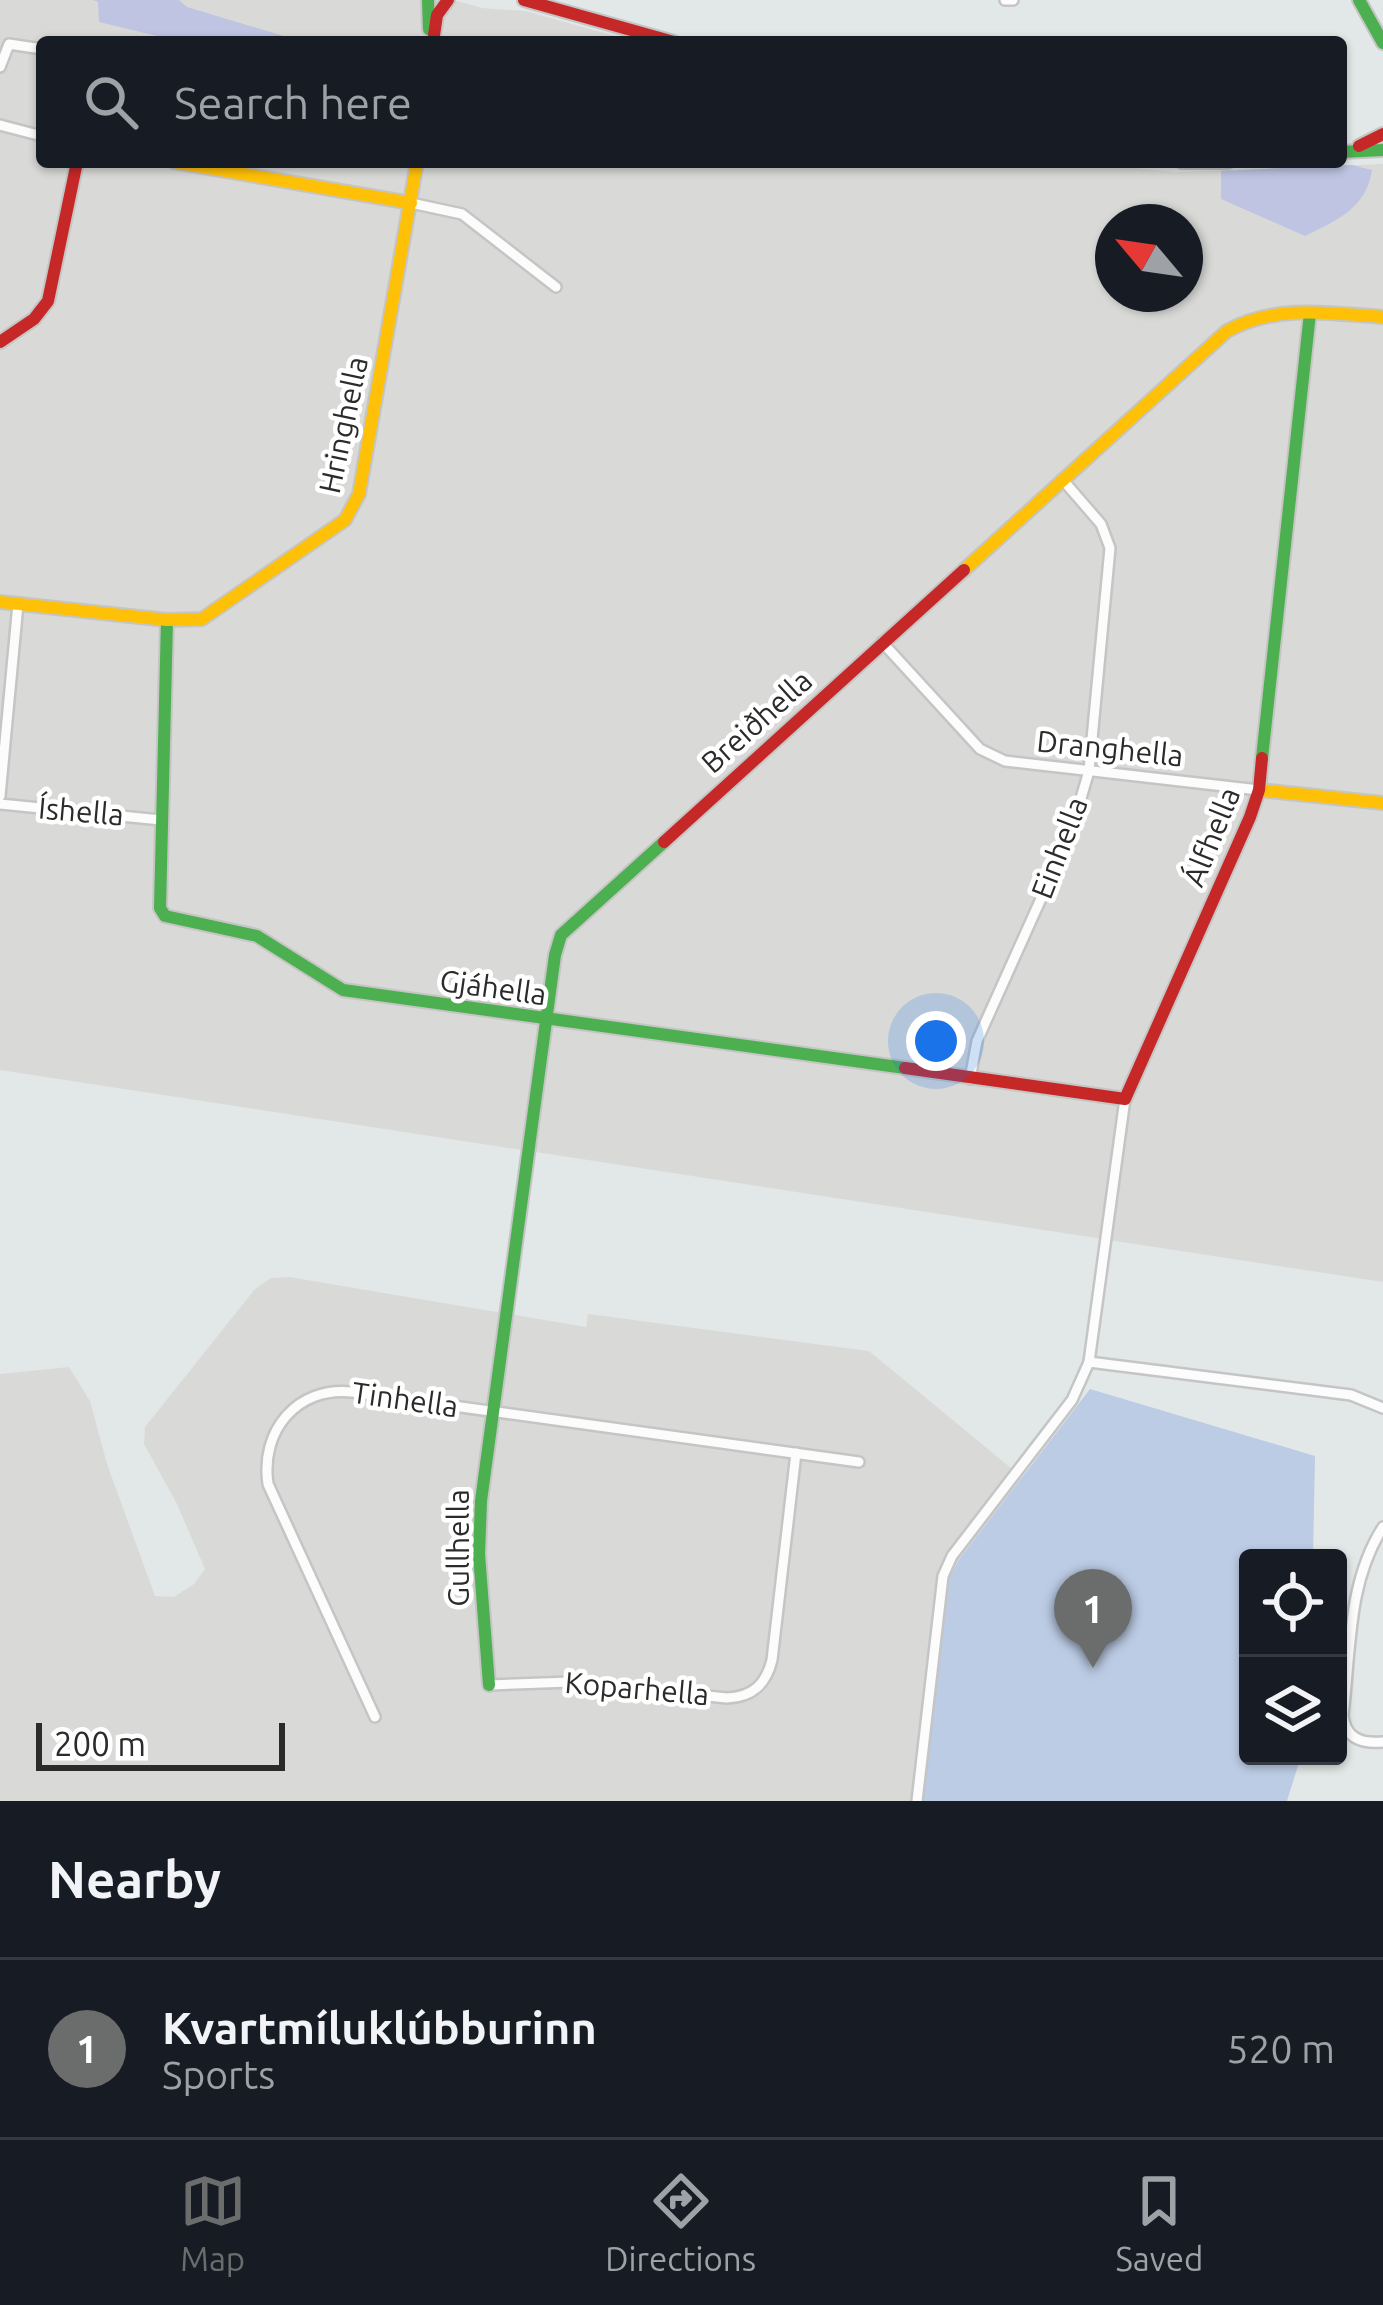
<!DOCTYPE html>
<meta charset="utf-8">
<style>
:root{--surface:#171b24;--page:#242831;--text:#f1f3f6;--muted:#9ea1a6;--line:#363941;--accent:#6b6d6d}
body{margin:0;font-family:Ubuntu,sans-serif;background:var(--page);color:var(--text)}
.controls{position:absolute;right:36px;bottom:36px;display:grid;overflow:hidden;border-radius:12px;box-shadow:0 3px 9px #0004}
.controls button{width:108px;height:108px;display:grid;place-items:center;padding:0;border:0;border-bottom:3px solid var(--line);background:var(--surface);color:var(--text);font:60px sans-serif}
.compass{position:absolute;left:1095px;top:204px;width:108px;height:108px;border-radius:50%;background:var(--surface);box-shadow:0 3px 9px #0004;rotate:299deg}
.scale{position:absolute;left:36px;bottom:30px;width:249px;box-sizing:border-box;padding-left:12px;border:6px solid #2b2b2b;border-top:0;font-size:33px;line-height:42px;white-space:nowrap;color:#2b2b2b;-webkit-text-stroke:9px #fff;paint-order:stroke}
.you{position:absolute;left:936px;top:1041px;width:42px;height:42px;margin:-30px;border:9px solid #fff;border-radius:50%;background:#1a73e8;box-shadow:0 0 0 18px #1a73e833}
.badge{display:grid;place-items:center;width:78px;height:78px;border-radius:50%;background:var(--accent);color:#fff;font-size:39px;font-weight:700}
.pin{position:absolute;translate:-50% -99px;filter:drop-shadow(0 3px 6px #0008)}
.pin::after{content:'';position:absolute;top:63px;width:42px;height:36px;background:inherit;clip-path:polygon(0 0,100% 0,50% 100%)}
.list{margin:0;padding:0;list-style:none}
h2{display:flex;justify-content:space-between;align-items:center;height:156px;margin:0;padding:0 48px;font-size:51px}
h2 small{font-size:39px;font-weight:400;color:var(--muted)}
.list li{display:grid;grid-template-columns:78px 1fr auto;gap:36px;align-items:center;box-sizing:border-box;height:180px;padding:0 48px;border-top:3px solid var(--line)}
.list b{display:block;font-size:45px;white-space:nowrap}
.list p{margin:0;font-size:39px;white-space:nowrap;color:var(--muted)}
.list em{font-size:39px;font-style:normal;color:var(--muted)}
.icon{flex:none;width:66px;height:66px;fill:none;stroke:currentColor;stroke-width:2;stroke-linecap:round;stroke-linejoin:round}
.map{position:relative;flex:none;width:1383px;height:1801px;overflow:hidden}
.search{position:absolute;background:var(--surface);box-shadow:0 3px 9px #0004;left:36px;right:36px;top:36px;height:132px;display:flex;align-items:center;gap:30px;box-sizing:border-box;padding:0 42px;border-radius:12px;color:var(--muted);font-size:45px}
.sheet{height:336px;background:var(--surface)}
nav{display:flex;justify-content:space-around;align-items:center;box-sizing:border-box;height:168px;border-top:3px solid var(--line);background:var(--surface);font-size:33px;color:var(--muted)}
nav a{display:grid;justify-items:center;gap:6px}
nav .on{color:var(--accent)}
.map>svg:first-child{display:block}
.industrial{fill:#d9dad7;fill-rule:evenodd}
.green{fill:#bec4e2}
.pitch{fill:#bccce5}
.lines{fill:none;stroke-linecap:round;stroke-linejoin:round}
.street-casing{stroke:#c4c5c4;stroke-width:14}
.fast-casing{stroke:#c4c5c4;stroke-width:16}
.slow-casing{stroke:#c4c5c4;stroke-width:16}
.jam-casing{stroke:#c4c5c4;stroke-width:16}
.street{stroke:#fbfcfb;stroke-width:9}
.fast{stroke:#4caf50;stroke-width:12}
.slow{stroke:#ffc107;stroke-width:12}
.jam{stroke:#c62828;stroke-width:12}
.labels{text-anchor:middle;stroke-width:9;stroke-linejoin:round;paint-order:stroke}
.street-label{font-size:30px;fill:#2b2b2b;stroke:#fff}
</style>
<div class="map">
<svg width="1383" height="1801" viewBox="0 0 1383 1801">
<rect width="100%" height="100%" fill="#e2e8e7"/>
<g class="industrial">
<path d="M0,0H454L482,8L526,11L636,42H42V162H1071L1175,172L1383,164V1282L0,1070ZM1113,222H1185V294H1113Z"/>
<path d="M289,1277L586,1327L588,1314L869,1351L1022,1477L960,1558L948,1580L922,1801H0V1374L69,1367L90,1401L107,1464L155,1596L174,1597L194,1584L205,1569L177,1504L144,1444L145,1427L255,1289L271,1278Z"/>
</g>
<g class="green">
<path d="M93,0H179L187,7L284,36L320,42H182L99,22L98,2Z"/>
<path d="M1352,165L1372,170C1366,209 1337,220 1305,236L1221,199V171Z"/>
</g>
<path class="pitch" d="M1090,1389L1315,1456L1313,1558H1248V1756H1301L1287,1801H922L948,1580L960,1558Z"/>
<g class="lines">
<g class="street-casing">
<g id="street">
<path d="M1005,0H1013"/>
<path d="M0,67L9,44L42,49"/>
<path d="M0,125L42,136"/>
<path d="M411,203L462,214L556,287"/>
<path d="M882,642L980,749L1005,761L1259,790"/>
<path d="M0,796L18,604"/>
<path d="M0,804L161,820"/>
<path d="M970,1079L977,1041L1071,832L1089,771L1110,548L1101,524L1062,479"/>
<path d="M1089,1362L1351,1395L1383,1408"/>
<path d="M1383,1527C1347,1583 1351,1651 1343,1715C1345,1738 1361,1744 1383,1742"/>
<path d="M489,1685L570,1682L727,1698C753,1697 766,1684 772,1660L796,1453"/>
<path d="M375,1717L268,1484C260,1431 297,1386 352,1392L859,1462"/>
<path d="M917,1801L943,1576L952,1556L1072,1400L1089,1362L1125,1099"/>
</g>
</g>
<g class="fast-casing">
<g id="fast">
<path d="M428,0L429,29"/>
<path d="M1359,0L1383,43"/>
<path d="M1341,152L1383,150"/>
<path d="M167,620L160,908L165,916L257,936L343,990L905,1068"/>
<path d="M1262,758L1310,313"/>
<path d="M489,1685L479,1554L481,1501L555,955L561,935L664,842"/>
</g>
</g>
<g class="slow-casing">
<g id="slow">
<path d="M174,162L411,203"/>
<path d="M1182,162H1228"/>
<path d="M964,570L1227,331C1277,304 1329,313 1383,317"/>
<path d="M0,602L167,620L202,619L345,520L359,494L417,162"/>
<path d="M1259,790L1383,803"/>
</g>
</g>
<g class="jam-casing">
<g id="jam">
<path d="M524,0L674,42"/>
<path d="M433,42L437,15L448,0"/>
<path d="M1359,146L1383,134"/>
<path d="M0,342L34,319L48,301L77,162"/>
<path d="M664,842L964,570"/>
<path d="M905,1068L1125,1099L1250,817L1259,790L1262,758"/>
</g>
</g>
<use href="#street" class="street"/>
<use href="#fast" class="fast"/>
<use href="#slow" class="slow"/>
<use href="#jam" class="jam"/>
</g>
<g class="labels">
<g class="street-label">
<text transform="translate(344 425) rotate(-78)" y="10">Hringhella</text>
<text transform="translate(757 722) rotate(-42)" y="10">Breiðhella</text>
<text transform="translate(1110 749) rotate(6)" y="10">Dranghella</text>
<text transform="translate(81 812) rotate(5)" y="10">Íshella</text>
<text transform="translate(1212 837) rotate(-68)" y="10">Álfhella</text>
<text transform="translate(1060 848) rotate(-69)" y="10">Einhella</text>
<text transform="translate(493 988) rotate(8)" y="10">Gjáhella</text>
<text transform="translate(405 1400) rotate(8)" y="10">Tinhella</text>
<text transform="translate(459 1548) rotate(-90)" y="10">Gullhella</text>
<text transform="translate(637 1689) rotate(5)" y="10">Koparhella</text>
</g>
</g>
</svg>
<div class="controls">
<button><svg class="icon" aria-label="locate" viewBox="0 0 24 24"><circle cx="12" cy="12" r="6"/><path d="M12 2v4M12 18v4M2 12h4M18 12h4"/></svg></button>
<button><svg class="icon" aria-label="layers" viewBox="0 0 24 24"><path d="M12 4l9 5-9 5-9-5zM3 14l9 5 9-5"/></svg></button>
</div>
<svg class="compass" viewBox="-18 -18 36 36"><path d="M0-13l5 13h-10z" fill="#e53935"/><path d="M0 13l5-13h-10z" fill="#9ea1a6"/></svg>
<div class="scale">200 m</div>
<div class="you"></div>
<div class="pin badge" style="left:1093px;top:1668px">1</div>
<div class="search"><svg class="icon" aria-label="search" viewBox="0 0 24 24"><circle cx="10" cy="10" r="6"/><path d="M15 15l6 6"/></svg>Search here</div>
</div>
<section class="sheet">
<h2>Nearby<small></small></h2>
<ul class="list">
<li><span class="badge">1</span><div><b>Kvartmíluklúbburinn</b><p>Sports</p></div><em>520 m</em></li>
</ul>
</section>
<nav>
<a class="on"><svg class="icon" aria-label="map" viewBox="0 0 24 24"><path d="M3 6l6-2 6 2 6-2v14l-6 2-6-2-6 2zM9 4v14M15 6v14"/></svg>Map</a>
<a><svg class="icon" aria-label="directions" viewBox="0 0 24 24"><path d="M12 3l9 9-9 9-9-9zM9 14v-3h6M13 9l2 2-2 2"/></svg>Directions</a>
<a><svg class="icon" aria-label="saved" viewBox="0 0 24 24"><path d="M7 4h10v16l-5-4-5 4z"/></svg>Saved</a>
</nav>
